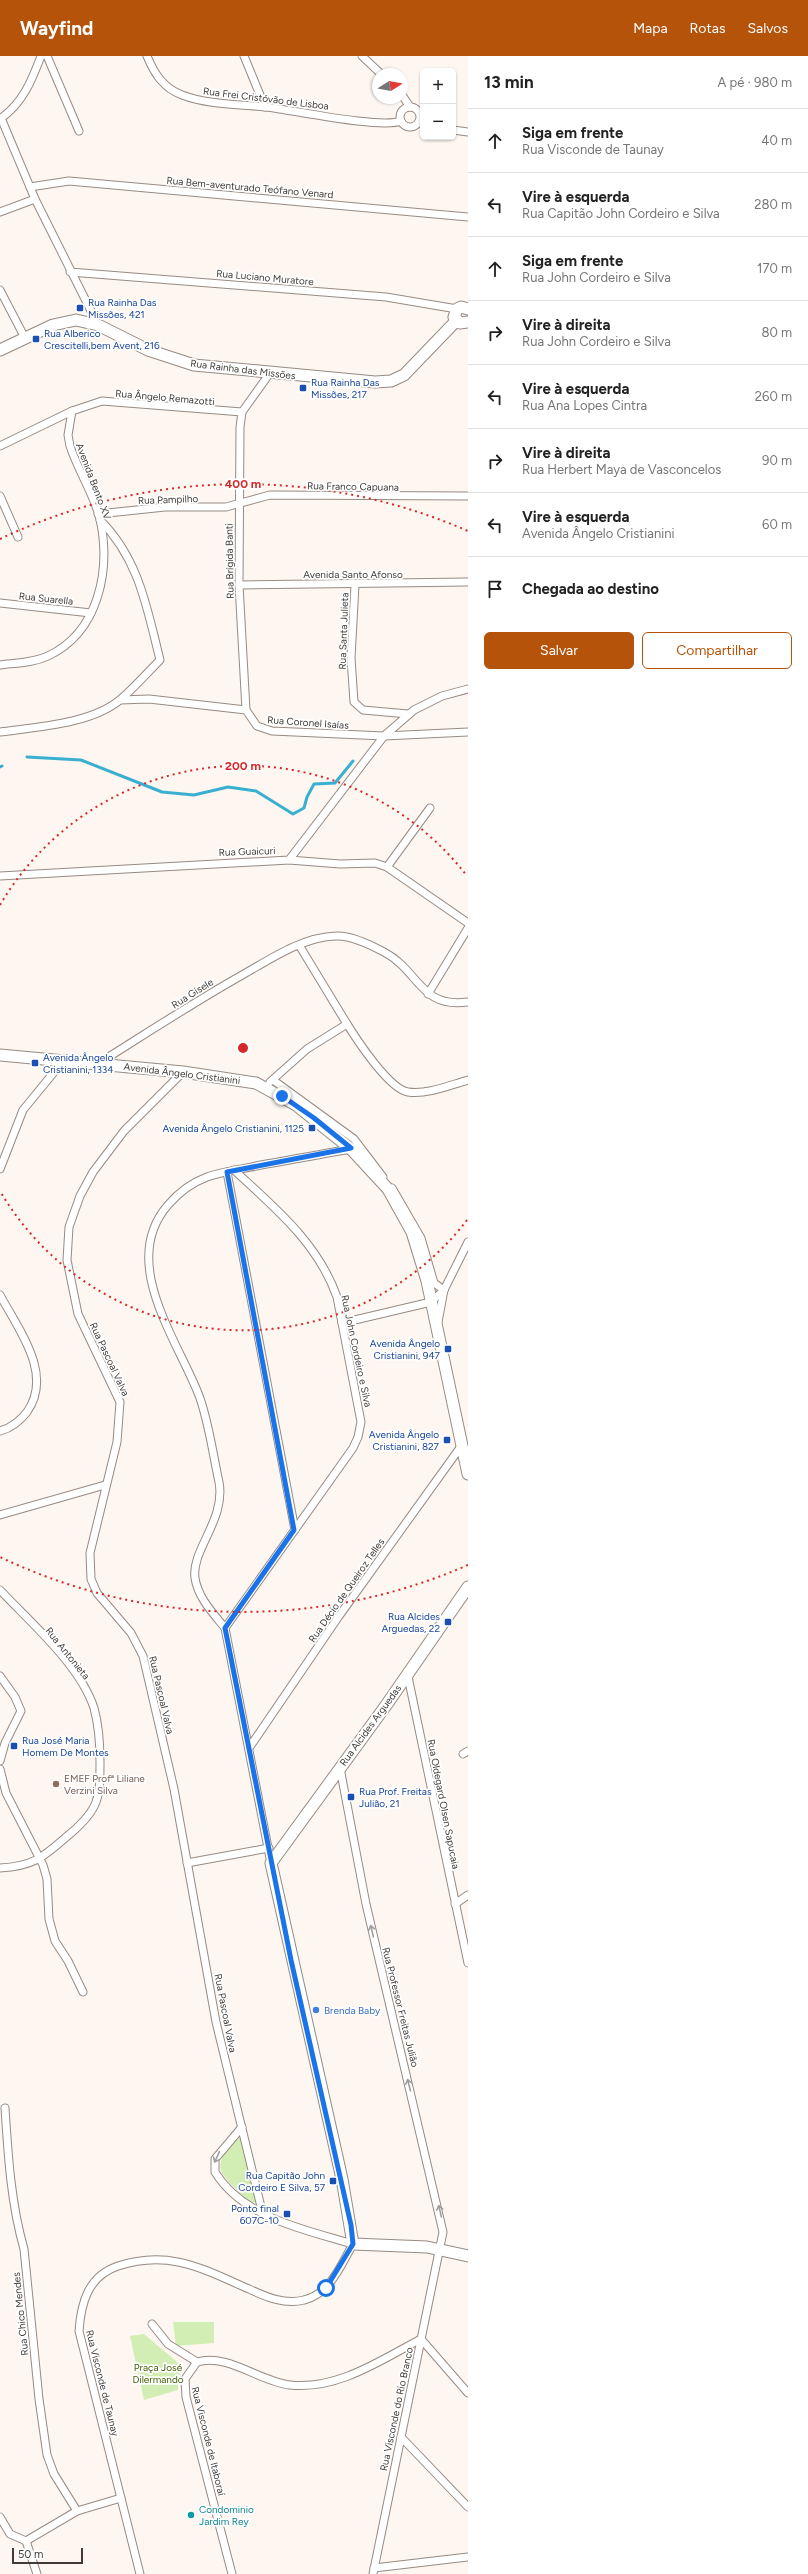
<!DOCTYPE html>
<html lang="pt">
<meta charset="utf-8">
<style>
:root{--surface:#fff;--page:#f6f6f6;--text:#222;--muted:#767676;--line:#e0e0e0;--accent:#b45309}
body{margin:0;font-family:Figtree,sans-serif;background:var(--page);color:var(--text)}
.controls{position:absolute;right:12px;top:12px;display:grid;overflow:hidden;border-radius:6px;box-shadow:0 1px 3px #0004}
.controls button{width:36px;height:36px;display:grid;place-items:center;padding:0;border:0;border-bottom:1px solid var(--line);background:var(--surface);color:var(--text);font:20px sans-serif}
.compass{position:absolute;left:372px;top:12px;width:36px;height:36px;border-radius:50%;background:var(--surface);box-shadow:0 1px 3px #0004;rotate:79deg}
.scale{position:absolute;left:12px;bottom:10px;width:71px;box-sizing:border-box;padding-left:4px;border:2px solid #403b38;border-top:0;font-size:11px;line-height:14px;white-space:nowrap;color:#403b38;-webkit-text-stroke:3px #fff;paint-order:stroke}
.stop{position:absolute;width:12px;height:12px;margin:-9px;border:3px solid #1a73e8;border-radius:50%;background:#fff}
.stop.end{background:#1a73e8;border-color:#fff;box-shadow:0 1px 4px #0008}
.list{margin:0;padding:0;list-style:none}
h2{display:flex;justify-content:space-between;align-items:center;height:52px;margin:0;padding:0 16px;font-size:17px}
h2 small{font-size:13px;font-weight:400;color:var(--muted)}
.list li{display:grid;grid-template-columns:26px 1fr auto;gap:12px;align-items:center;box-sizing:border-box;height:64px;padding:0 16px;border-top:1px solid var(--line)}
.list b{display:block;font-size:15px;white-space:nowrap}
.list p{margin:0;font-size:13px;white-space:nowrap;color:var(--muted)}
.list em{font-size:13px;font-style:normal;color:var(--muted)}
.actions{display:flex;gap:8px;padding:12px 16px}
.actions a{flex:1;padding:9px 0;border:1px solid var(--accent);border-radius:6px;text-align:center;font-size:14px;color:var(--accent)}
.actions .main{background:var(--accent);color:#fff}
.icon{flex:none;width:22px;height:22px;fill:none;stroke:currentColor;stroke-width:2;stroke-linecap:round;stroke-linejoin:round}
.map{position:relative;flex:none;width:468px;height:2518px;overflow:hidden}
header{display:flex;align-items:center;gap:24px;box-sizing:border-box;height:56px;padding:0 20px;background:var(--accent);color:#fff}
header strong{font-size:19px}
nav{display:flex;gap:22px;margin-inline-start:auto;font-size:14px}
main{display:flex}
aside{flex:1;background:var(--surface)}
.map>svg:first-child{display:block}
.green{fill:#d3eeb4}
.lines{fill:none;stroke-linecap:round;stroke-linejoin:round}
.stream{stroke:#39b0cf;stroke-width:3}
.street-casing{stroke:#978a83;stroke-width:9}
.secondary-casing{stroke:#978a83;stroke-width:13}
.street{stroke:#fff;stroke-width:7}
.secondary{stroke:#fff;stroke-width:11}
.oneway{stroke:#a09d9c}
.route{stroke:#1a73e8;stroke-width:5}
.ring{fill:none;stroke:#d62828;stroke-width:2;stroke-dasharray:2 4}
.transit-dot{fill:#1a4fb4;stroke:#fff;stroke-width:1.5}
.education-dot{fill:#8d6e63;stroke:#fff;stroke-width:1.5}
.shop-dot{fill:#3f7fe0;stroke:#fff;stroke-width:1.5}
.culture-dot{fill:#0f9aa8;stroke:#fff;stroke-width:1.5}
.labels{text-anchor:middle;stroke-width:3.5;stroke-linejoin:round;paint-order:stroke}
.street-label{font-size:10px;fill:#403b38;stroke:#fff}
.transit-label{font-size:10px;fill:#164399;stroke:#fff;text-anchor:start}
.education-label{font-size:10px;fill:#785e54;stroke:#fff;text-anchor:start}
.shop-label{font-size:10px;fill:#366cbe;stroke:#fff;text-anchor:start}
.park-label{font-size:10px;fill:#3f5d03;stroke:#fff}
.culture-label{font-size:10px;fill:#0d838f;stroke:#fff;text-anchor:start}
.centre{fill:#d62828;stroke:#fff;stroke-width:2}
.ring-label{font-size:12px;text-anchor:middle;font-weight:bold;fill:#d62828;stroke:#fff;stroke-width:3.5;stroke-linejoin:round;paint-order:stroke}
</style>
<header>
<strong>Wayfind</strong>
<nav><a>Mapa</a><a>Rotas</a><a>Salvos</a></nav>
</header>
<main>
<div class="map">
<svg width="468" height="2518" viewBox="0 0 468 2518">
<rect width="100%" height="100%" fill="#fef6f1"/>
<g class="green">
<path d="M242,2079L257,2145L254,2147C247,2146 241,2138 237,2134C209,2109 220,2102 242,2079Z"/>
<path d="M173,2266H214V2287L176,2290Z"/>
<path d="M144,2278L183,2311L178,2321V2334L144,2344L130,2280Z"/>
</g>
<g class="lines">
<g class="stream">
<path d="M27,701L81,704L162,736L194,739L228,731L256,735L293,758L304,752L307,741L314,728L335,727L353,705"/>
<path d="M0,711L2,710"/>
</g>
<g class="street-casing">
<g id="street">
<path d="M47,0L79,75"/>
<path d="M147,0C154,17 163,32 182,39C209,49 237,48 266,51C293,54 380,73 401,65"/>
<path d="M244,0L265,51"/>
<path d="M362,0L381,18"/>
<path d="M402,39L410,51"/>
<circle cx="410" cy="61" r="10"/>
<path d="M1,62L35,143L98,269"/>
<path d="M0,63C23,47 32,24 41,0"/>
<path d="M453,74L468,76"/>
<path d="M30,131L69,125L468,161"/>
<path d="M0,156L35,143"/>
<path d="M70,216L386,241L457,253"/>
<path d="M0,234L25,282"/>
<path d="M242,356L240,371L239,529L246,654"/>
<path d="M0,390L72,355L102,345L242,356L270,317"/>
<path d="M0,440L18,481"/>
<path d="M98,458L165,451H226L270,439L468,440"/>
<path d="M239,529L468,526"/>
<path d="M355,529L351,602L354,646L363,654L408,658"/>
<path d="M0,547L91,557"/>
<path d="M0,609C16,607 33,607 48,600C99,576 111,514 100,463C94,438 78,415 70,390L68,379L72,355"/>
<path d="M120,644L149,643L246,654L257,670L272,675L384,680L468,676"/>
<path d="M0,676C37,671 92,668 121,643C135,631 147,617 160,604C147,552 139,503 100,464"/>
<path d="M289,804L340,808L375,807L387,811L468,867"/>
<path d="M387,811L430,752"/>
<path d="M0,820L289,804L384,680L414,654L442,640L468,633"/>
<path d="M299,889L347,968"/>
<path d="M428,938L468,872"/>
<path d="M99,1007C147,977 194,946 244,918C272,902 303,881 336,880C351,879 371,889 384,896C419,914 420,953 468,946"/>
<path d="M183,1016L124,1075L93,1116L80,1140L69,1171L67,1204L78,1258L120,1346L117,1386L90,1497L91,1523L97,1537L131,1577L143,1600L174,1733L216,1966L263,2159"/>
<path d="M273,1024L354,1083L383,1121"/>
<path d="M270,1026L307,993L347,968C357,984 389,1033 408,1036C427,1039 450,1029 468,1024"/>
<path d="M0,1113L23,1054L64,1004"/>
<path d="M234,1114C275,1152 318,1187 337,1241L361,1366L358,1381L353,1392L225,1572L271,1807"/>
<path d="M227,1116L295,1474"/>
<path d="M392,1132L421,1182L434,1227L444,1234"/>
<path d="M0,1239C18,1273 54,1318 27,1356C20,1365 11,1372 0,1375"/>
<path d="M438,1266L444,1234L468,1186"/>
<path d="M342,1267L431,1246L444,1234"/>
<path d="M0,1459L105,1429"/>
<path d="M0,1534C31,1567 80,1609 94,1652C99,1670 100,1688 100,1706C100,1742 99,1753 71,1777C44,1800 36,1810 0,1812"/>
<path d="M225,1572C213,1557 198,1542 195,1522C191,1494 226,1464 219,1426C213,1399 208,1361 198,1337C176,1282 119,1205 168,1149C179,1136 191,1127 207,1121C224,1115 243,1113 261,1109C291,1104 321,1098 351,1093"/>
<path d="M407,1616L468,1907"/>
<path d="M0,1620L15,1641L21,1655L5,1687L0,1705"/>
<path d="M249,1692L339,1560L462,1389"/>
<path d="M463,1698L468,1695"/>
<path d="M340,1712L366,1848L443,2176L373,2518"/>
<path d="M0,1713L6,1737L43,1809L47,1823L49,1863L55,1885L68,1905L83,1936"/>
<path d="M187,1807L269,1792"/>
<path d="M455,1848L468,1839"/>
<path d="M5,2052C8,2099 11,2148 24,2193L39,2343L47,2399L54,2418L77,2455"/>
<path d="M152,2268L168,2288L197,2306"/>
<path d="M401,2381L468,2451"/>
<path d="M0,2461L10,2478L26,2485"/>
<path d="M26,2485L77,2455L121,2442"/>
<path d="M26,2485L37,2518"/>
<path d="M374,2512L468,2501"/>
<path d="M140,2518L79,2275C81,2247 88,2220 118,2210C169,2193 203,2213 249,2233C266,2241 285,2249 304,2244C330,2238 341,2209 353,2188C306,2174 243,2162 215,2116V2103L242,2071"/>
<path d="M232,2518L186,2341L185,2323L197,2306C228,2297 260,2326 290,2329C338,2334 381,2304 421,2283L468,2337"/>
</g>
</g>
<g class="secondary-casing">
<g id="secondary">
<path d="M468,253L461,251L457,253L454,261L460,267L468,266"/>
<path d="M0,294L53,269L76,264L98,269L148,294L194,309L375,326L391,325L404,319L456,265"/>
<path d="M0,999L183,1016L256,1027L296,1049L351,1093L388,1133L412,1176L427,1225L468,1418"/>
<path d="M468,1531L387,1648L271,1807L342,2123L353,2188L427,2191L468,2200"/>
</g>
</g>
<use href="#street" class="street"/>
<use href="#secondary" class="secondary"/>
</g>
<defs><path id="oneway-shaft" d="M-6 0H5M1.5-3L5.5 0L1.5 3" fill="none" stroke-width="1.6" stroke-linecap="round" stroke-linejoin="round"/></defs>
<g class="oneway">
<use href="#oneway-shaft" transform="translate(372 1875) rotate(-103)"/>
<use href="#oneway-shaft" transform="translate(409 2029) rotate(-104)"/>
<use href="#oneway-shaft" transform="translate(217 2101) rotate(115)"/>
<use href="#oneway-shaft" transform="translate(440 2155) rotate(-103)"/>
</g>
<g class="lines">
<path class="route" d="M282,1040L314,1062L351,1092L227,1116L294,1474L225,1572L291,1904L351,2169L353,2188L326,2232"/>
</g>
<g class="ring">
<path d="M467 1164A282 282 0 0 1 0 1135M0 849A282 282 0 0 1 467 820"/>
<path d="M468 1509A564 564 0 0 1 0 1501M0 483A564 564 0 0 1 468 475"/>
</g>
<g class="transit-dot">
<rect x="76" y="248" width="8" height="8" rx="2"/>
<rect x="32" y="279" width="8" height="8" rx="2"/>
<rect x="299" y="328" width="8" height="8" rx="2"/>
<rect x="31" y="1003" width="8" height="8" rx="2"/>
<rect x="308" y="1068" width="8" height="8" rx="2"/>
<rect x="444" y="1289" width="8" height="8" rx="2"/>
<rect x="443" y="1380" width="8" height="8" rx="2"/>
<rect x="444" y="1562" width="8" height="8" rx="2"/>
<rect x="10" y="1686" width="8" height="8" rx="2"/>
<rect x="347" y="1737" width="8" height="8" rx="2"/>
<rect x="329" y="2121" width="8" height="8" rx="2"/>
<rect x="283" y="2154" width="8" height="8" rx="2"/>
</g>
<circle class="education-dot" cx="56" cy="1728" r="4"/>
<circle class="shop-dot" cx="316" cy="1954" r="4"/>
<circle class="culture-dot" cx="191" cy="2459" r="4"/>
<g class="labels">
<g class="street-label">
<text transform="translate(266 42) rotate(7)" y="4">Rua Frei Cristóvão de Lisboa</text>
<text transform="translate(250 131) rotate(5)" y="4">Rua Bem-aventurado Teófano Venard</text>
<text transform="translate(265 221) rotate(5)" y="4">Rua Luciano Muratore</text>
<text transform="translate(243 313) rotate(7)" y="4">Rua Rainha das Missões</text>
<text transform="translate(165 341) rotate(5)" y="4">Rua Ângelo Remazotti</text>
<text transform="translate(94 425) rotate(69)" y="4">Avenida Bento XV</text>
<text transform="translate(353 430) rotate(1)" y="4">Rua Franco Capuana</text>
<text transform="translate(168 443) rotate(-2)" y="4">Rua Pampilho</text>
<text transform="translate(229 505) rotate(-91)" y="4">Rua Brígida Banti</text>
<text x="353" y="522">Avenida Santo Afonso</text>
<text transform="translate(46 542) rotate(6)" y="4">Rua Suarella</text>
<text transform="translate(343 575) rotate(-88)" y="4">Rua Santa Julieta</text>
<text transform="translate(308 666) rotate(4)" y="4">Rua Coronel Isaías</text>
<text transform="translate(247 795) rotate(-2)" y="4">Rua Guaicuri</text>
<text transform="translate(192 937) rotate(-32)" y="4">Rua Gisele</text>
<text transform="translate(182 1017) rotate(7)" y="4">Avenida Ângelo Cristianini</text>
<text transform="translate(357 1295) rotate(78)" y="4">Rua John Cordeiro e Silva</text>
<text transform="translate(110 1303) rotate(65)" y="4">Rua Pascoal Valva</text>
<text transform="translate(346 1534) rotate(-55)" y="4">Rua Décio de Queiroz Telles</text>
<text transform="translate(68 1597) rotate(51)" y="4">Rua Antonieta</text>
<text transform="translate(162 1639) rotate(77)" y="4">Rua Pascoal Valva</text>
<text transform="translate(370 1669) rotate(-54)" y="4">Rua Alcides Arguedas</text>
<text transform="translate(444 1748) rotate(79)" y="4">Rua Oldegard Olsen Sapucaia</text>
<text transform="translate(401 1951) rotate(76)" y="4">Rua Professor Freitas Julião</text>
<text transform="translate(226 1957) rotate(79)" y="4">Rua Pascoal Valva</text>
<text transform="translate(20 2258) rotate(-96)" y="4">Rua Chico Mendes</text>
<text transform="translate(103 2327) rotate(76)" y="4">Rua Visconde de Taunay</text>
<text transform="translate(396 2353) rotate(-78)" y="4">Rua Visconde do Rio Branco</text>
<text transform="translate(209 2385) rotate(76)" y="4">Rua Visconde de Itaboraí</text>
</g>
<g class="transit-label">
<text x="88" y="250">Rua Rainha Das<tspan x="88" dy="12">Missões, 421</tspan></text>
<text x="44" y="281">Rua Alberico<tspan x="44" dy="12">Crescitelli,bem Avent, 216</tspan></text>
<text x="311" y="330">Rua Rainha Das<tspan x="311" dy="12">Missões, 217</tspan></text>
<text x="43" y="1005">Avenida Ângelo<tspan x="43" dy="12">Cristianini, 1334</tspan></text>
<text x="304" y="1076" text-anchor="end">Avenida Ângelo Cristianini, 1125</text>
<text x="440" y="1291" text-anchor="end">Avenida Ângelo<tspan x="440" dy="12">Cristianini, 947</tspan></text>
<text x="439" y="1382" text-anchor="end">Avenida Ângelo<tspan x="439" dy="12">Cristianini, 827</tspan></text>
<text x="440" y="1564" text-anchor="end">Rua Alcides<tspan x="440" dy="12">Arguedas, 22</tspan></text>
<text x="22" y="1688">Rua José Maria<tspan x="22" dy="12">Homem De Montes</tspan></text>
<text x="359" y="1739">Rua Prof. Freitas<tspan x="359" dy="12">Julião, 21</tspan></text>
<text x="325" y="2123" text-anchor="end">Rua Capitão John<tspan x="325" dy="12">Cordeiro E Silva, 57</tspan></text>
<text x="279" y="2156" text-anchor="end">Ponto final<tspan x="279" dy="12">607C-10</tspan></text>
</g>
<g class="education-label">
<text x="64" y="1726">EMEF Profª Liliane<tspan x="64" dy="12">Verzini Silva</tspan></text>
</g>
<g class="shop-label">
<text x="324" y="1958">Brenda Baby</text>
</g>
<g class="park-label">
<text x="158" y="2315">Praça José<tspan x="158" dy="12">Dilermando</tspan></text>
</g>
<g class="culture-label">
<text x="199" y="2457">Condominio<tspan x="199" dy="12">Jardim Rey</tspan></text>
</g>
</g>
<circle cx="243" cy="992" r="6" class="centre"/>
<g class="ring-label">
<text x="243" y="432">400 m</text>
<text x="243" y="714">200 m</text>
</g>
</svg>
<div class="controls">
<button>+</button>
<button>−</button>
</div>
<svg class="compass" viewBox="-18 -18 36 36"><path d="M0-13l5 13h-10z" fill="#e53935"/><path d="M0 13l5-13h-10z" fill="#767676"/></svg>
<div class="scale">50 m</div>
<div class="stop" style="left:326px;top:2232px"></div>
<div class="stop end" style="left:282px;top:1040px"></div>
</div>
<aside>
<h2>13 min<small>A pé · 980 m</small></h2>
<ul class="list">
<li><svg class="icon" aria-label="ahead" viewBox="0 0 24 24"><path d="M12 20V5M6 11l6-6 6 6"/></svg><div><b>Siga em frente</b><p>Rua Visconde de Taunay</p></div><em>40 m</em></li>
<li><svg class="icon" aria-label="left" viewBox="0 0 24 24"><path d="M17 20v-9H6M10 6l-5 5 5 5"/></svg><div><b>Vire à esquerda</b><p>Rua Capitão John Cordeiro e Silva</p></div><em>280 m</em></li>
<li><svg class="icon" aria-label="ahead" viewBox="0 0 24 24"><path d="M12 20V5M6 11l6-6 6 6"/></svg><div><b>Siga em frente</b><p>Rua John Cordeiro e Silva</p></div><em>170 m</em></li>
<li><svg class="icon" aria-label="right" viewBox="0 0 24 24"><path d="M7 20v-9h11M14 6l5 5-5 5"/></svg><div><b>Vire à direita</b><p>Rua John Cordeiro e Silva</p></div><em>80 m</em></li>
<li><svg class="icon" aria-label="left" viewBox="0 0 24 24"><path d="M17 20v-9H6M10 6l-5 5 5 5"/></svg><div><b>Vire à esquerda</b><p>Rua Ana Lopes Cintra</p></div><em>260 m</em></li>
<li><svg class="icon" aria-label="right" viewBox="0 0 24 24"><path d="M7 20v-9h11M14 6l5 5-5 5"/></svg><div><b>Vire à direita</b><p>Rua Herbert Maya de Vasconcelos</p></div><em>90 m</em></li>
<li><svg class="icon" aria-label="left" viewBox="0 0 24 24"><path d="M17 20v-9H6M10 6l-5 5 5 5"/></svg><div><b>Vire à esquerda</b><p>Avenida Ângelo Cristianini</p></div><em>60 m</em></li>
<li><svg class="icon" aria-label="arrive" viewBox="0 0 24 24"><path d="M6 21V4h12l-3 4 3 4H6"/></svg><div><b>Chegada ao destino</b></div></li>
</ul>
<div class="actions"><a class="main">Salvar</a><a>Compartilhar</a></div>
</aside>
</main>
